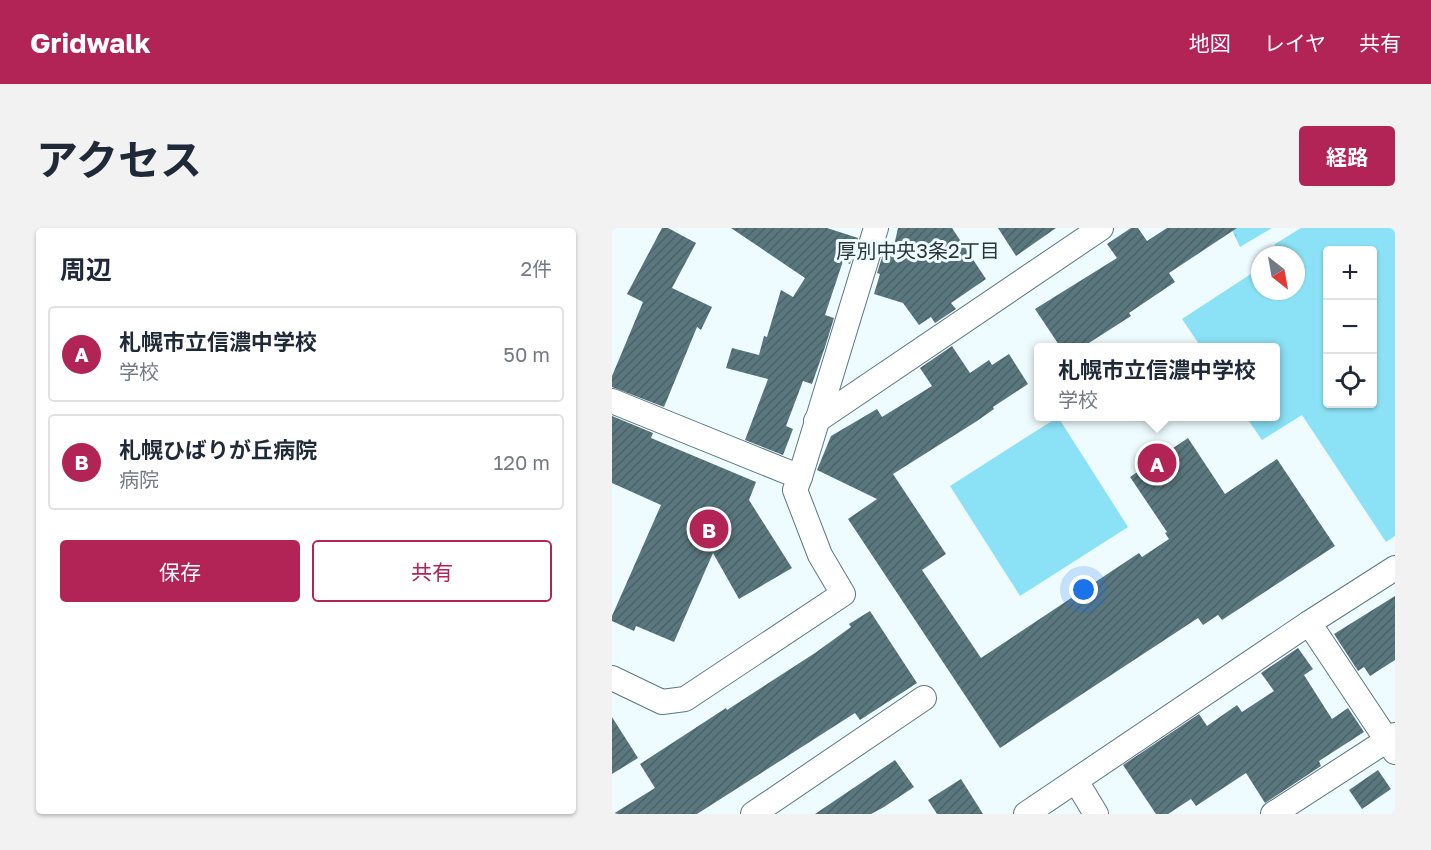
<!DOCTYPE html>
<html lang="ja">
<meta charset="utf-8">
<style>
:root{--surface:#fff;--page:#f2f2f3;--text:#1f2937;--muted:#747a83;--line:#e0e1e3;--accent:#b22356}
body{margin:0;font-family:"Golos Text","Noto Sans JP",sans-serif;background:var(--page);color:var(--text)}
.controls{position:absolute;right:18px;top:18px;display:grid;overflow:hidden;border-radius:6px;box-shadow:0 2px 4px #0004}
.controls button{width:54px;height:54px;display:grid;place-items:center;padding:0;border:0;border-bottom:2px solid var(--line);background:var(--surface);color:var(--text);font:30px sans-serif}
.compass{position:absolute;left:639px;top:18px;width:54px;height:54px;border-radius:50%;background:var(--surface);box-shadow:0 2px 4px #0004;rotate:149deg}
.you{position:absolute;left:472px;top:362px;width:21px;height:21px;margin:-15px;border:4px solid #fff;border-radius:50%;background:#1a73e8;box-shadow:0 0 0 9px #1a73e833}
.badge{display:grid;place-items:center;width:39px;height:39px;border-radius:50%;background:var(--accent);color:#fff;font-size:20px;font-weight:700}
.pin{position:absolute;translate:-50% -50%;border:3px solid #fff;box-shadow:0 2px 6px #0006}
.popup{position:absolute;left:422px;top:115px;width:246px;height:78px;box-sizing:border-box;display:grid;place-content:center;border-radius:6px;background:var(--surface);filter:drop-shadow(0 2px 4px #0005);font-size:20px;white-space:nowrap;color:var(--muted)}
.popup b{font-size:22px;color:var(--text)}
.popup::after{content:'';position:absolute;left:50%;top:100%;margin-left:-12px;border:12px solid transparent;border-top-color:var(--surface)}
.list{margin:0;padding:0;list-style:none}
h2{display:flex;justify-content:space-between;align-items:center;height:78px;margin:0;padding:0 24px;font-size:26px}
h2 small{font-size:20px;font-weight:400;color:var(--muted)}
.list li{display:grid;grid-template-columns:39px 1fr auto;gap:18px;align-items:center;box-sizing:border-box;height:96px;margin:0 12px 12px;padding:0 12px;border:2px solid var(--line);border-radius:6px}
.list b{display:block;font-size:22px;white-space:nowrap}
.list p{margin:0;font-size:20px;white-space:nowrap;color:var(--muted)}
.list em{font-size:20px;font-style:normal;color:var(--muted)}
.actions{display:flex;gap:12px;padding:18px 24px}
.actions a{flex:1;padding:14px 0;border:2px solid var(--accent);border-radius:6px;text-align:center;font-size:21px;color:var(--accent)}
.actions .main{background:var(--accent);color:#fff}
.icon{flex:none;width:33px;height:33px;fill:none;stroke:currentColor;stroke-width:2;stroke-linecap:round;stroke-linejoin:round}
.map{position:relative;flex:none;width:783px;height:586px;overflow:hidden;border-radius:6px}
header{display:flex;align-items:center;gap:36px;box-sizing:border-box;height:84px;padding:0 30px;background:var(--accent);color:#fff}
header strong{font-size:28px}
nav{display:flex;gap:33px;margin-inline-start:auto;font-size:21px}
.intro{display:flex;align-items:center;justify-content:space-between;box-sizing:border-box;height:144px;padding:0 36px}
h1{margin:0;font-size:42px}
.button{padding:15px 27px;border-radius:6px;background:var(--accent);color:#fff;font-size:21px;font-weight:700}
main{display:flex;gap:36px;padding:0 36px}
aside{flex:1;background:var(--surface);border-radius:6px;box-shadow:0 2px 4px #0004}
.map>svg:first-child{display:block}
.park{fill:url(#park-tufts)}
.garden{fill:#8be1f6;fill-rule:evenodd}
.building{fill:url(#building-hatch)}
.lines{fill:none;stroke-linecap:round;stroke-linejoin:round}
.minor-casing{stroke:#5b787f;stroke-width:26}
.minor{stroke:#fff;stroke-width:24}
.labels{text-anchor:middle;stroke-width:6;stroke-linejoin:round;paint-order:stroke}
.neighbourhood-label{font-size:20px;fill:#293538;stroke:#effcff}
</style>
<header>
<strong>Gridwalk</strong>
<nav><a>地図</a><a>レイヤ</a><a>共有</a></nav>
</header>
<div class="intro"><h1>アクセス</h1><a class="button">経路</a></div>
<main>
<aside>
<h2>周辺<small>2件</small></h2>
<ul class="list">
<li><span class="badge">A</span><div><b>札幌市立信濃中学校</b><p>学校</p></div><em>50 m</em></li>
<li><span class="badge">B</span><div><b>札幌ひばりが丘病院</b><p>病院</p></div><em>120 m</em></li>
</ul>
<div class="actions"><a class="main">保存</a><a>共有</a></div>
</aside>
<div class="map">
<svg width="783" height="586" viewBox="0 0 783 586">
<defs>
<pattern id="park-tufts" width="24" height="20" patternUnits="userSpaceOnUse" patternTransform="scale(1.5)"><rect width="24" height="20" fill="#8be1f6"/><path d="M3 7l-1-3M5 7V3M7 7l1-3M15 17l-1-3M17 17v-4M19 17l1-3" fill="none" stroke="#78c2d4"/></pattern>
<pattern id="building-hatch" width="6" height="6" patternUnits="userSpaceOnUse" patternTransform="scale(1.5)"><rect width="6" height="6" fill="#5a777e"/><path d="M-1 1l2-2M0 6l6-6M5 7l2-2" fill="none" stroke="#4a6268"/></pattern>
</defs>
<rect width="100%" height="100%" fill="#effcff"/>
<path class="park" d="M619,0H660L628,19Z"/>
<g class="garden">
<path d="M689,0H783V308L774,314L690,187L650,212L634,189L664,188V119H589L570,91L648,40V63H684V27H659L663,16ZM716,22H760V176H716Z"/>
<path d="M446,189L516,299L408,368L338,258Z"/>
</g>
<g class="building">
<path d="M50,0H56L84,15L60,60L100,79L89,102L85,99L52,179L0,159V148L31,74L15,66Z"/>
<path d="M119,0H215L246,10L238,36L231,33L213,87L222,90L213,119L200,156L191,153L174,198L181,201L171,227L133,212L156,151L114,140L120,120L147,127L152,108L155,109L169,62L181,69L193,50Z"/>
<path d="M286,0H340L374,51L339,75L344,81L323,95L319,89L307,97L291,75L262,66L268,46L265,45L273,20L281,22Z"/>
<path d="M386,0H444L404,28Z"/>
<path d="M519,0H526L535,13L555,0H625L557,45L563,54L517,85L519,88L469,120H449L423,81L505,30L495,16Z"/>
<path d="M340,118L358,145L377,132L380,137L397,126L416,156L381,179L382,181L365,193L281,246L334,326L310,342L369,430L527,325L530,329L557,311L553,305L555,304L518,249L576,210L613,266L665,231L723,318L610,392L606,387L591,397L586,390L388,520L236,291L265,271L205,242L219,208L265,181L270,189L320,158L308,140Z"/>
<path d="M0,188L41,205L39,210L144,254L137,272L180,340L127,371L101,325L62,414L24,398L22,403L0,393V388L49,277L0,255Z"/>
<path d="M783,368V432L758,448L752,439L746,443L722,406Z"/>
<path d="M258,383L305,455L248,492L243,485L85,586H1L43,560L28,536L114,480L115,482L203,425L239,399L237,396Z"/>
<path d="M686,420L701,441L692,447L720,491L736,480L752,504L707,533L709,538L653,575L634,545L584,578L579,571L556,586H544L511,537L587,486L595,498L625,477L630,484L662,463L649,445Z"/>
<path d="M0,489L26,530L0,546Z"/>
<path d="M283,532L302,559L272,579L259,586H203Z"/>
<path d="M766,542L779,561L750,581L737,562Z"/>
<path d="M349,551L371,586H325L316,572Z"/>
</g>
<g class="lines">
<g class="minor-casing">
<g id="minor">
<path d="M0,173L188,249L264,0"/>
<path d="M204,193L489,0"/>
<path d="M697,395L783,524"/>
<path d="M0,450L50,474L73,471L231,366L208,327L183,262L188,249"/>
<path d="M464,553L484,586"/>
<path d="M141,586L312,470"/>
<path d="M414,586L697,395L783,340"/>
<path d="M661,586L783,507"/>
</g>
</g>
<use href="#minor" class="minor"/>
</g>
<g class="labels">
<g class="neighbourhood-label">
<text x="306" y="30">厚別中央3条2丁目</text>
</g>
</g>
</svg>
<div class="controls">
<button>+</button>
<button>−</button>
<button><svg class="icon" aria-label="locate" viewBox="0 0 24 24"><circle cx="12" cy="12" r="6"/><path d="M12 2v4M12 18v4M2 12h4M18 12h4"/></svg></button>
</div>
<svg class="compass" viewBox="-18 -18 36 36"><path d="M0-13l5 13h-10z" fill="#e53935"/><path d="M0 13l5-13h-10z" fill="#747a83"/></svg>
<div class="you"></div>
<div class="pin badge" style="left:545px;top:235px">A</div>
<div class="popup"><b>札幌市立信濃中学校</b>学校</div>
<div class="pin badge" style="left:97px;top:301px">B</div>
</div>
</main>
